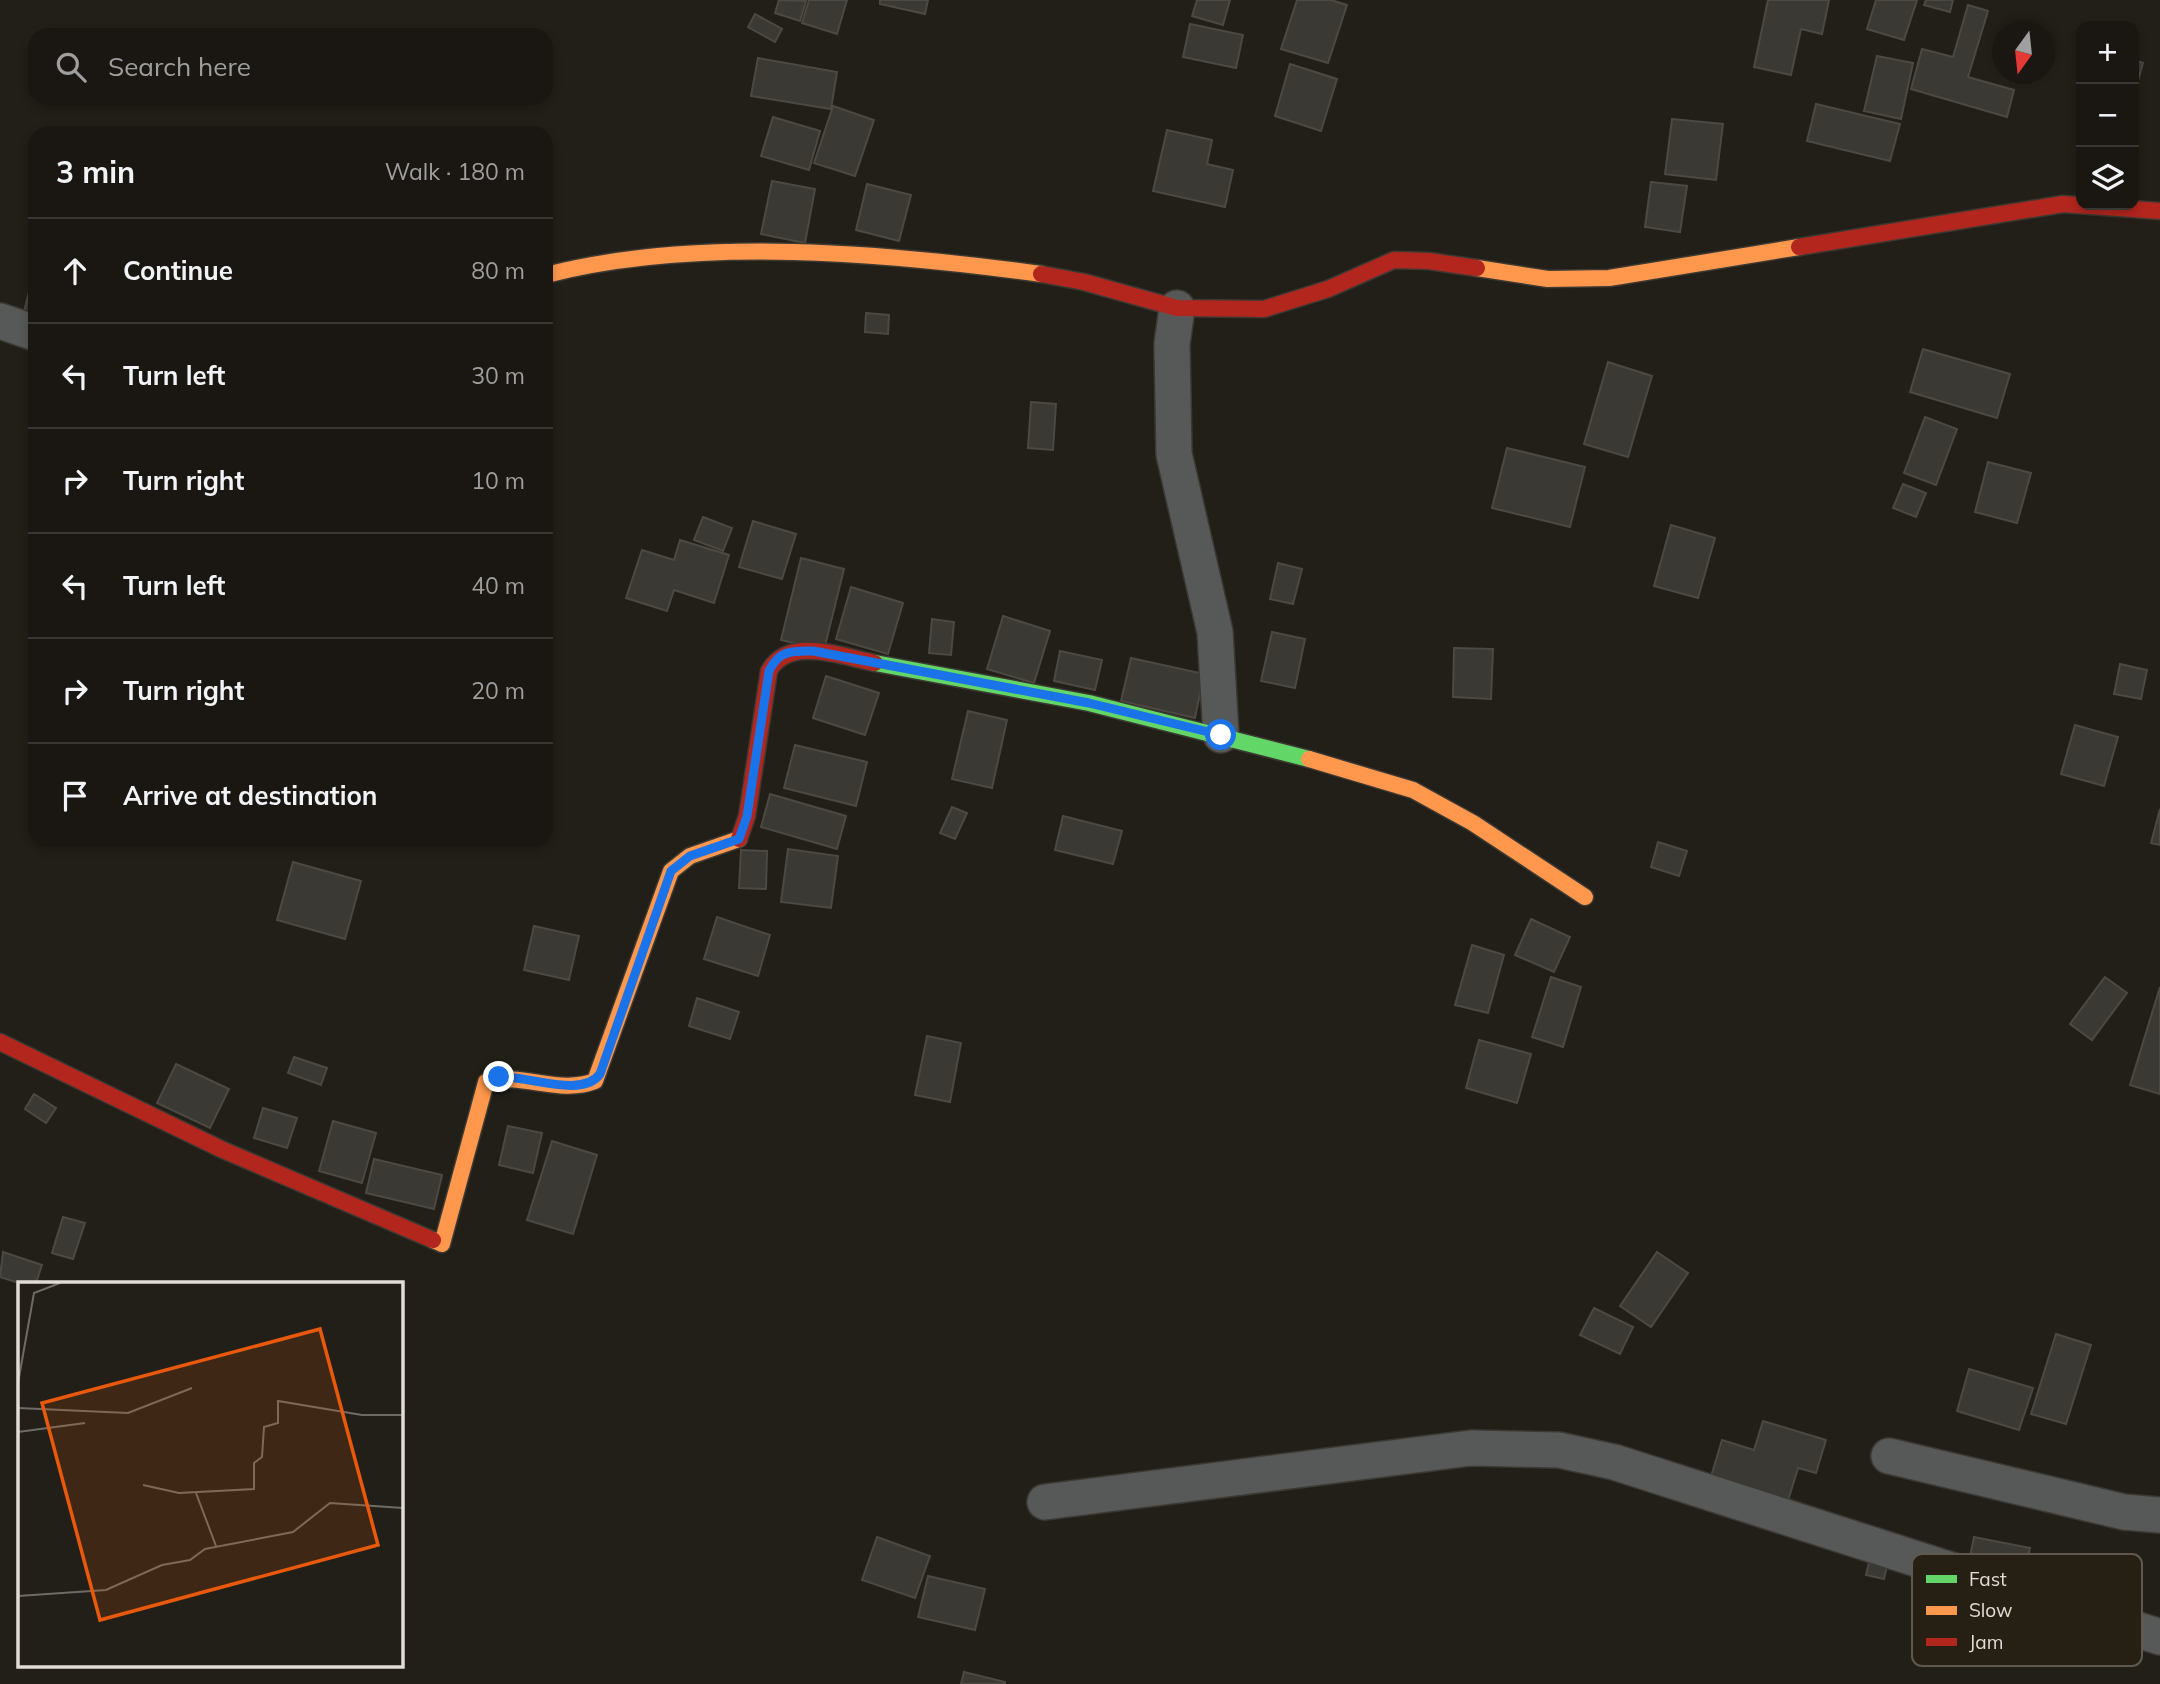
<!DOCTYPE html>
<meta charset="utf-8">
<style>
:root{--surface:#1a1712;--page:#272420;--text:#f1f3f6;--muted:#9f9f9f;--line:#383632}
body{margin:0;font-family:Mulish,sans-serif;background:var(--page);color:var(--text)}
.controls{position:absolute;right:21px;top:21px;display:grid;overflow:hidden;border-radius:14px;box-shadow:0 4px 10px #0003}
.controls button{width:63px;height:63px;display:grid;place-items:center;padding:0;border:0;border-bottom:2px solid var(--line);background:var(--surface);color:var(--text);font:35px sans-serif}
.compass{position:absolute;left:1992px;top:21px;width:63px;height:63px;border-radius:50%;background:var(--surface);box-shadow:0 4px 10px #0003;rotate:195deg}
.stop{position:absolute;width:21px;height:21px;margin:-16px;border:5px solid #1a73e8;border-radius:50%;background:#fff}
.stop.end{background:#1a73e8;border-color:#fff;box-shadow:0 2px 7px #0008}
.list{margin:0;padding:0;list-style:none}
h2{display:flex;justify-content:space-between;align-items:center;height:91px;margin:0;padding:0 28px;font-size:30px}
h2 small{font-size:23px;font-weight:400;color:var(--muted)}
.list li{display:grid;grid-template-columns:46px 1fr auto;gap:21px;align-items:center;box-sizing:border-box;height:105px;padding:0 28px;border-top:2px solid var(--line)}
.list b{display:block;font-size:26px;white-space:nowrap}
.list em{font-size:23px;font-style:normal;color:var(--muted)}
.icon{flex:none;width:38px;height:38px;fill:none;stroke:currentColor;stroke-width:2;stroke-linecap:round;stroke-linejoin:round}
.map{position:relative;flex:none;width:2160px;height:1684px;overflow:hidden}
.search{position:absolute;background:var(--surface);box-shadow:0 4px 10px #0003;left:28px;top:28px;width:525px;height:77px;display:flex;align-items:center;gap:18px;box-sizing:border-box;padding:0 24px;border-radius:21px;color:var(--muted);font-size:26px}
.panel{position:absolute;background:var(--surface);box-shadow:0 4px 10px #0003;left:28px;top:126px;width:525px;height:721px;border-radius:21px}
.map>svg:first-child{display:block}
.building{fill:#3b3933;stroke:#4c4943;stroke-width:2}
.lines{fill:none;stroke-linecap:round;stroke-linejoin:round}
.street-casing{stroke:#3c3933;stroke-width:38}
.fast-casing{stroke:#3c3933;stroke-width:19}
.slow-casing{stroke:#3c3933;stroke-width:19}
.jam-casing{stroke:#3c3933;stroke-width:19}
.street{stroke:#575959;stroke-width:35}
.fast{stroke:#63d668;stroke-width:16}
.slow{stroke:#ff974d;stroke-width:16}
.jam{stroke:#b3261e;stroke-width:16}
.route{stroke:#1a73e8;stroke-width:9}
.inset-road{fill:none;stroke:#6e6b64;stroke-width:2}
.view{fill:#e8590c;fill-opacity:0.15;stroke:#e8590c;stroke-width:3.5}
.inset-edge{fill:none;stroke:#e1dcd5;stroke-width:3.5}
.key{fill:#262014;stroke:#5e584e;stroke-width:2}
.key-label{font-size:19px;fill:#e1dcd5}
</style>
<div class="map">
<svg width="2160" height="1684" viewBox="0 0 2160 1684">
<rect width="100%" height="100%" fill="#221f18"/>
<g class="building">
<path d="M779,0L806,1L800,21L775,13Z"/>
<path d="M809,0H847L837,34L802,23Z"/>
<path d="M880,0H928L925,14L880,4Z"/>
<path d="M1197,0H1230L1223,25L1192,16Z"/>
<path d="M1297,0H1331L1347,5L1328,63L1281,49Z"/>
<path d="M1768,0H1829L1822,34L1801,29L1791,75L1754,67Z"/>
<path d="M1876,0H1917L1904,40L1867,29Z"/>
<path d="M1926,0H1953L1950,12L1924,5Z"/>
<path d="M1968,5L1988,11L1968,77L2014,90L2007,117L1911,89L1922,49L1953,57Z"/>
<path d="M755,14L782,29L775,42L748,27Z"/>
<path d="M1190,24L1243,35L1236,68L1183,57Z"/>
<path d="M1877,56L1913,63L1901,119L1864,111Z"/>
<path d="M758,58L837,72L831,109L751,96Z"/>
<path d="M2134,60L2143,63L2134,95Z"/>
<path d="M1290,64L1337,79L1321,131L1275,116Z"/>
<path d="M1816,104L1900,124L1890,161L1807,141Z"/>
<path d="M833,106L874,120L855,176L814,163Z"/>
<path d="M773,117L820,131L809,170L761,156Z"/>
<path d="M1672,119L1723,124L1716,180L1665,174Z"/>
<path d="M1167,130L1212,140L1207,164L1233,170L1225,207L1153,191Z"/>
<path d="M772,181L815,189L805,243L761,234Z"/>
<path d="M1651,182L1687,186L1680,232L1645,227Z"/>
<path d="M867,184L911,195L899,241L856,230Z"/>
<path d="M35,268V315L24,312Z"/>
<path d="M866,313L889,315L888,334L865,332Z"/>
<path d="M1923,349L2010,374L1997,418L1910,392Z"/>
<path d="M1608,362L1652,376L1628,457L1584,444Z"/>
<path d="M1031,402L1056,404L1053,450L1028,448Z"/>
<path d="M1925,417L1957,429L1936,485L1904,473Z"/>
<path d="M1507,448L1585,467L1570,527L1492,508Z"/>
<path d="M1988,462L2031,473L2017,523L1975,512Z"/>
<path d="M1903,484L1926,493L1916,517L1893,508Z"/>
<path d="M703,517L732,528L723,551L694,540Z"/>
<path d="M753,521L796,534L782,579L739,567Z"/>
<path d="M1671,525L1715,538L1698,598L1654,586Z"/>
<path d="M680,540L729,555L714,603L674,590L667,611L626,598L642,550L674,560Z"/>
<path d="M801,558L844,569L824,650L781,640Z"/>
<path d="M1278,563L1302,569L1293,604L1270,599Z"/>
<path d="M851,587L903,603L888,654L836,639Z"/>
<path d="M1003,616L1050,631L1034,683L987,669Z"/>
<path d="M932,619L954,622L951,655L929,653Z"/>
<path d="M1272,632L1305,639L1295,688L1261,681Z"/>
<path d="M1454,648L1493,649L1491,699L1453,697Z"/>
<path d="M1060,651L1102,660L1095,690L1054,681Z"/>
<path d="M1131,658L1204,674L1195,718L1121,701Z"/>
<path d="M2120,664L2147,670L2141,699L2114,694Z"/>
<path d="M826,676L879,693L865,735L813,718Z"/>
<path d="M968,711L1007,720L992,788L952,779Z"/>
<path d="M2075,725L2118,737L2104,786L2061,774Z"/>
<path d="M795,745L867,762L856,806L784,788Z"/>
<path d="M770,794L846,816L837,849L761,827Z"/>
<path d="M952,807L967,813L955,839L940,833Z"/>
<path d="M2160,809V845L2151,843Z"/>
<path d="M1063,816L1122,831L1113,864L1055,850Z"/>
<path d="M1658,842L1687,851L1679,876L1651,867Z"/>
<path d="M788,849L838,856L831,908L781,902Z"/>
<path d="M741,850L767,851L766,889L739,888Z"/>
<path d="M293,862L361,881L345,939L277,920Z"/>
<path d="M717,917L770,935L758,976L704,959Z"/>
<path d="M1531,919L1570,937L1554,972L1515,955Z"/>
<path d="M534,926L579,936L569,980L524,970Z"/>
<path d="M1472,945L1504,955L1488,1013L1455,1005Z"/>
<path d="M1551,977L1581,987L1563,1047L1532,1037Z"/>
<path d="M2105,977L2127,993L2092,1040L2070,1024Z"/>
<path d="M2160,987V1094L2130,1085Z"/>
<path d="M697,998L739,1012L730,1039L689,1026Z"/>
<path d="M927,1036L961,1043L950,1102L915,1095Z"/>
<path d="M1479,1040L1531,1054L1517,1103L1466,1088Z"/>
<path d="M294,1057L327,1068L321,1085L288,1073Z"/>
<path d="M176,1064L229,1089L210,1128L157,1103Z"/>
<path d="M34,1094L56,1108L46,1123L25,1109Z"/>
<path d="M263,1108L297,1118L287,1148L254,1138Z"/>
<path d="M333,1121L376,1133L362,1183L319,1171Z"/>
<path d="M508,1126L542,1133L533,1173L499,1165Z"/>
<path d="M552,1141L597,1155L573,1234L527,1220Z"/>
<path d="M374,1159L442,1175L434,1209L366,1193Z"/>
<path d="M63,1217L85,1223L73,1259L52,1253Z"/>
<path d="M3,1252L42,1265L36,1283H19L0,1277Z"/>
<path d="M1657,1252L1688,1273L1651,1327L1620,1306Z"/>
<path d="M1594,1308L1633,1327L1620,1354L1580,1335Z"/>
<path d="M2056,1334L2091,1345L2066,1424L2031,1414Z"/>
<path d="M1969,1369L2033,1388L2019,1430L1957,1411Z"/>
<path d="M1763,1421L1826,1440L1816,1473L1798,1468L1781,1524L1710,1480L1722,1440L1754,1450Z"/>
<path d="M877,1537L930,1556L915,1598L862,1580Z"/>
<path d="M1974,1537L2030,1548L2015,1619L1935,1602L1943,1567L1967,1572Z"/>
<path d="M1874,1541L1892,1545L1884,1579L1866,1575Z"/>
<path d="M928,1576L985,1589L975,1630L918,1617Z"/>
<path d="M964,1672L1005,1682V1684H961Z"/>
</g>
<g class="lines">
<g class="street-casing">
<g id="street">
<path d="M1177,308L1172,344L1174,454L1215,632L1221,735"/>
<path d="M0,321L35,333"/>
<path d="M1889,1456L2124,1512L2160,1515"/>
<path d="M1045,1502L1471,1448L1559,1450L1614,1462L2160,1637"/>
</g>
</g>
<g class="fast-casing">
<path id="fast" d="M875,663L1089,703L1309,759"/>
</g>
<g class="slow-casing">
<g id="slow">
<path d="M1477,268L1548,279L1609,278L1799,247"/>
<path d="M546,275C698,236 887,253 1041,274"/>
<path d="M1309,759L1413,790L1473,823L1585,897"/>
<path d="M433,1240L442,1244L486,1082C523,1072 559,1095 595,1081L671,871L690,856L739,839"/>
</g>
</g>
<g class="jam-casing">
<g id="jam">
<path d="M1799,247L2063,204L2160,211"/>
<path d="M1041,274L1084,282L1177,308L1264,309L1328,289L1394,260L1429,261L1477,268"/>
<path d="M739,839L747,816L769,671C789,635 843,657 875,663"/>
<path d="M0,1042L223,1150L433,1240"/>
</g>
</g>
<use href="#street" class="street"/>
<use href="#fast" class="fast"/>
<use href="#slow" class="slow"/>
<use href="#jam" class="jam"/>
</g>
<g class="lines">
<path class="route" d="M499,1077C527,1075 582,1099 600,1074L671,871L690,856L739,839L747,816L769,671C779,650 791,651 813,651L1089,703L1221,735"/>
</g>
<g transform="translate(18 1282)">
<rect width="385" height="385" fill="#221f18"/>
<path class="inset-road" d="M0,101L16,11L42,1M0,126L110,131L174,106M0,150L67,141M125,203L161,211L236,207V181L244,175L246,145L260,141V119L344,133H385M178,211L198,264M0,314L88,308L144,283L172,278L187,267L275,250L312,221L385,226"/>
<path class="view" d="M302,47L360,263L82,338L24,121Z"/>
<rect width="385" height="385" class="inset-edge"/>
</g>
<rect x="1912" y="1554" width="230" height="112" rx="10" class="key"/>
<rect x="1926" y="1575" width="31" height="8" fill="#63d668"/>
<rect x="1926" y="1606" width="31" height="9" fill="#ff974d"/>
<rect x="1926" y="1638" width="31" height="8" fill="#b3261e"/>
<g class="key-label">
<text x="1969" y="1586">Fast</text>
<text x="1969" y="1617">Slow</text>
<text x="1969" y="1649">Jam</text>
</g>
</svg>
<div class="controls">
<button>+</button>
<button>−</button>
<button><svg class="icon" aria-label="layers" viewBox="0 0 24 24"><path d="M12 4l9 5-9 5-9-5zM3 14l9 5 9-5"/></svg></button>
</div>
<svg class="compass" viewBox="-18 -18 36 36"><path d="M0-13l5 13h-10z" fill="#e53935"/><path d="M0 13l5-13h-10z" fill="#9f9f9f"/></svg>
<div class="stop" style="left:1221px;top:735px"></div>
<div class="stop end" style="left:499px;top:1077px"></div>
<div class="search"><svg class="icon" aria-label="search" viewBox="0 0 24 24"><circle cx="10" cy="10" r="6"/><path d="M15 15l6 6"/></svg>Search here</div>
<section class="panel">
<h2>3 min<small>Walk · 180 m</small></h2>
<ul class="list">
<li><svg class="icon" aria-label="ahead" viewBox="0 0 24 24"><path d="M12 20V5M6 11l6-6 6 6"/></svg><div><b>Continue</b></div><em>80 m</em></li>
<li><svg class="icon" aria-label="left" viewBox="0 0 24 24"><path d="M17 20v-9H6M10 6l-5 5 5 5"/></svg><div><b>Turn left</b></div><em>30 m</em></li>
<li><svg class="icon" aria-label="right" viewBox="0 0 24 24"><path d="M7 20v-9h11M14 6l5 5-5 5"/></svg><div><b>Turn right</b></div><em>10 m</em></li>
<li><svg class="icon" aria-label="left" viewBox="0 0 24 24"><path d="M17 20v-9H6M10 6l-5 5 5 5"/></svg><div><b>Turn left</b></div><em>40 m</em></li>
<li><svg class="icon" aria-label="right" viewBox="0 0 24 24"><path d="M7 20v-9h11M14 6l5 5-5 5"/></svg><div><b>Turn right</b></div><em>20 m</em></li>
<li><svg class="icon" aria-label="arrive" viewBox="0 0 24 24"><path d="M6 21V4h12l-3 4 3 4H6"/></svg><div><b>Arrive at destination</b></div></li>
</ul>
</section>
</div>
